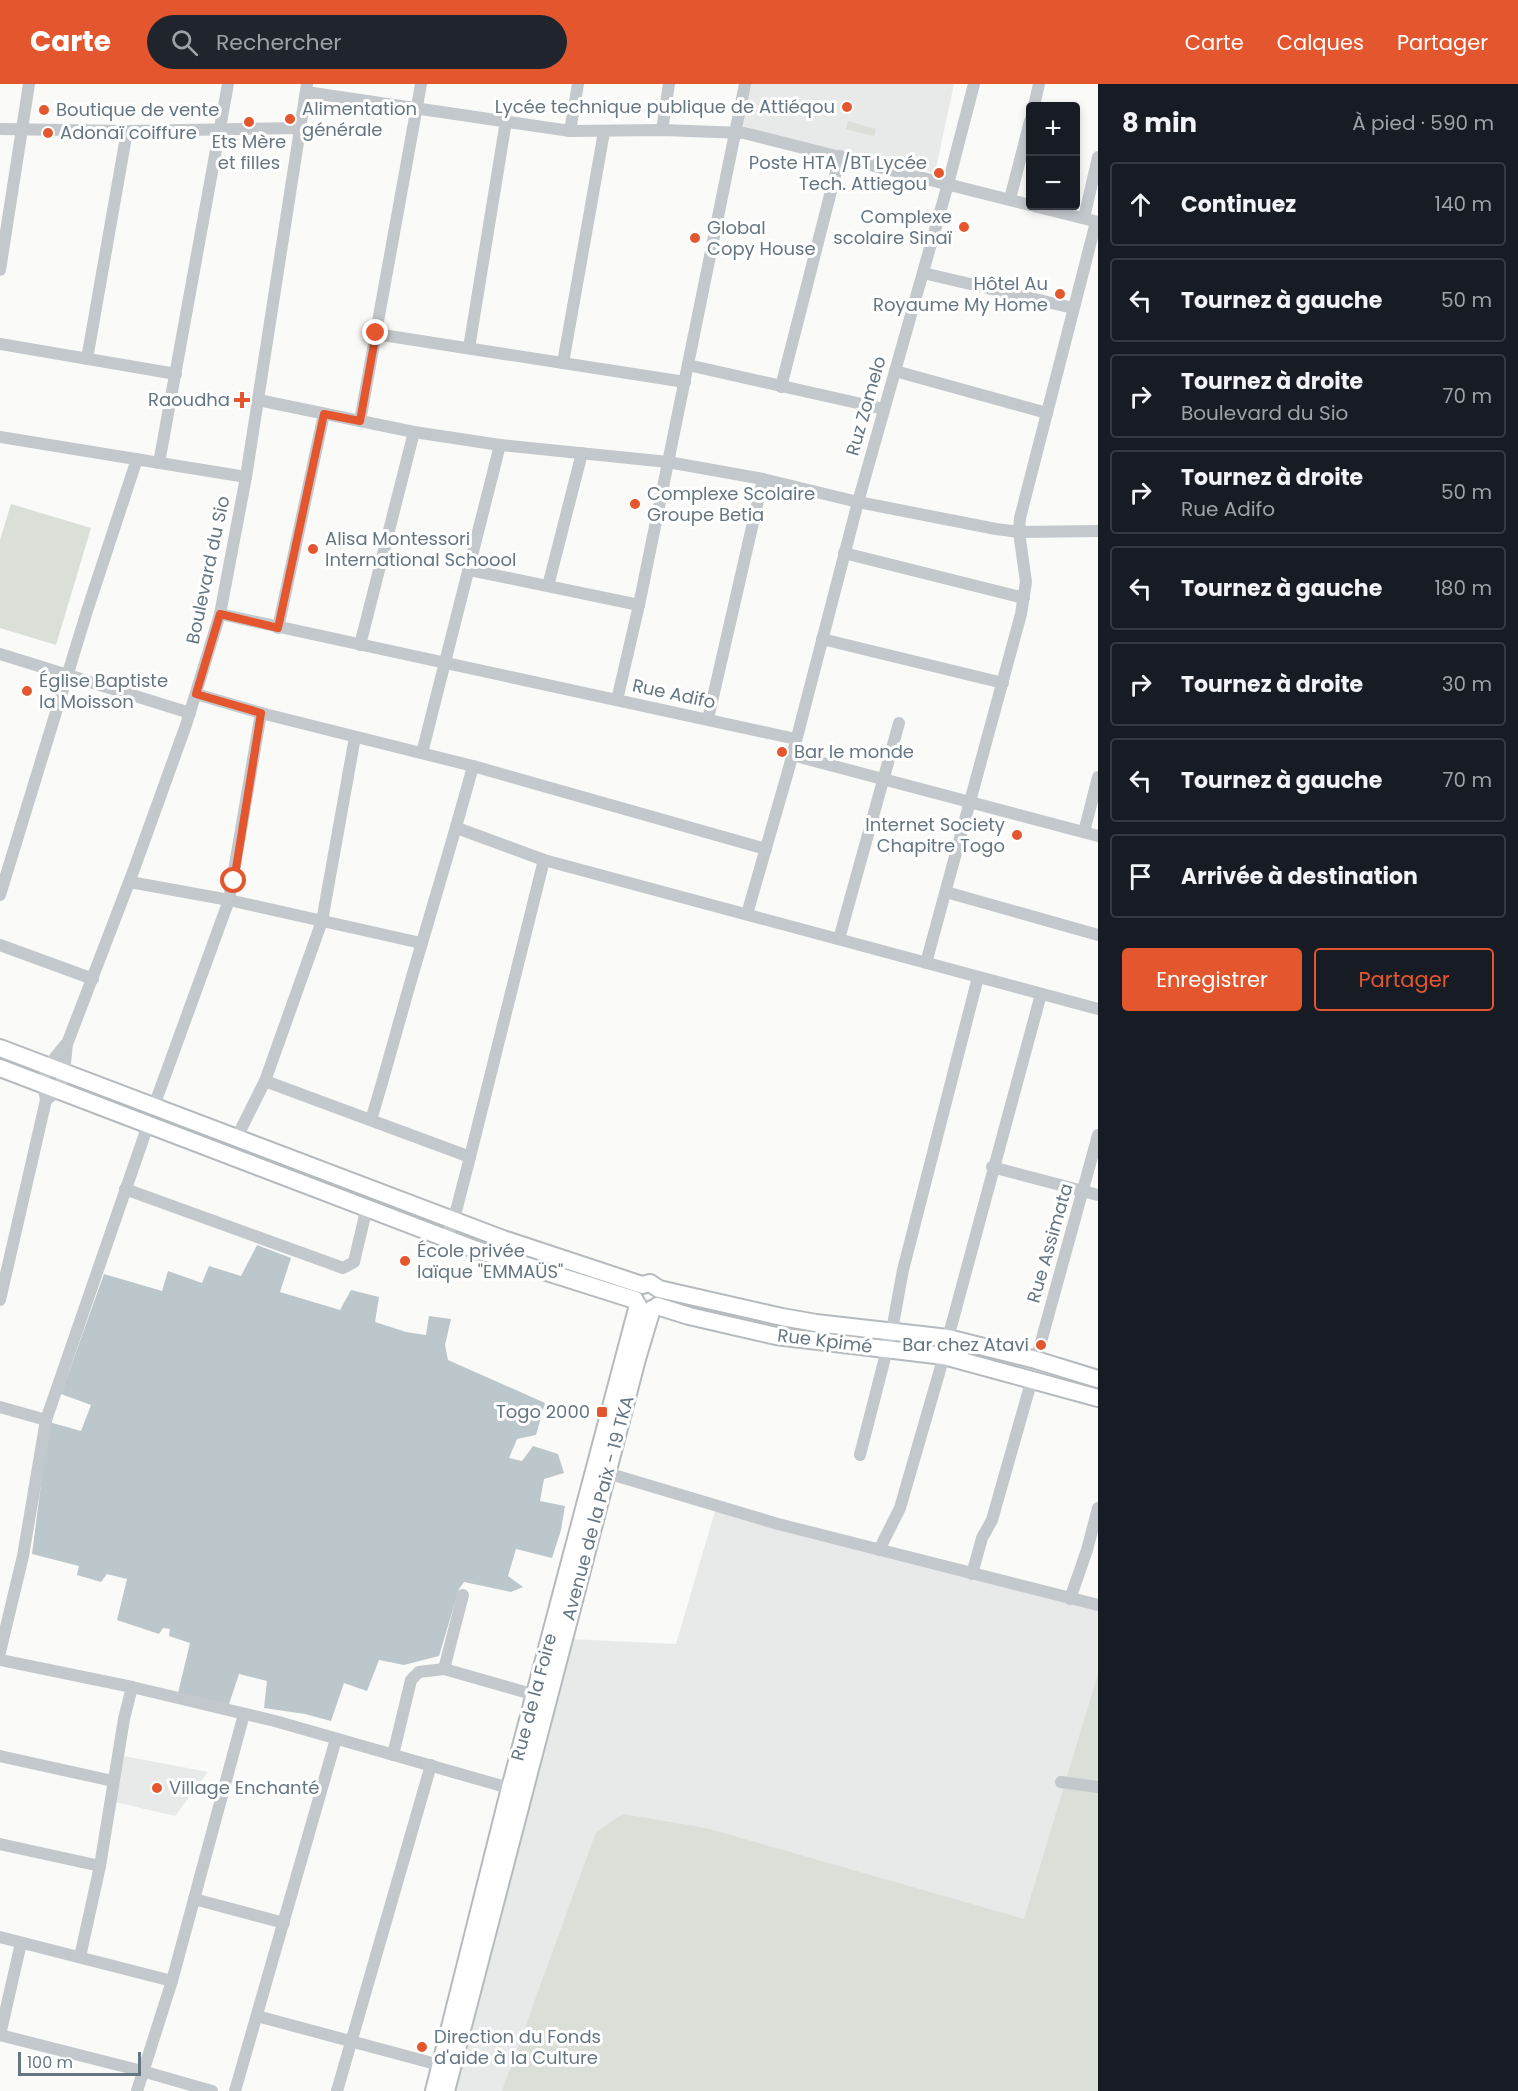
<!DOCTYPE html>
<html lang="fr">
<meta charset="utf-8">
<style>
:root{--surface:#171b24;--page:#20242c;--text:#f1f3f6;--muted:#9ea1a6;--line:#363941;--accent:#e4572e}
body{margin:0;font-family:Poppins,sans-serif;background:var(--page);color:var(--text)}
.controls{position:absolute;right:18px;top:18px;display:grid;overflow:hidden;border-radius:6px;box-shadow:0 3px 9px #0003}
.controls button{width:54px;height:54px;display:grid;place-items:center;padding:0;border:0;border-bottom:2px solid var(--line);background:var(--surface);color:var(--text);font:30px sans-serif}
.scale{position:absolute;left:18px;bottom:15px;width:123px;box-sizing:border-box;padding-left:6px;border:3px solid #657683;border-top:0;font-size:16px;line-height:21px;white-space:nowrap;color:#657683;-webkit-text-stroke:4px #fff;paint-order:stroke}
.stop{position:absolute;width:18px;height:18px;margin:-14px;border:4px solid #e4572e;border-radius:50%;background:#fff}
.stop.end{background:#e4572e;border-color:#fff;box-shadow:0 2px 6px #0008}
.list{margin:0;padding:0;list-style:none}
h2{display:flex;justify-content:space-between;align-items:center;height:78px;margin:0;padding:0 24px;font-size:26px}
h2 small{font-size:20px;font-weight:400;color:var(--muted)}
.list li{display:grid;grid-template-columns:39px 1fr auto;gap:18px;align-items:center;box-sizing:border-box;height:84px;margin:0 12px 12px;padding:0 12px;border:2px solid var(--line);border-radius:6px}
.list b{display:block;font-size:22px;white-space:nowrap}
.list p{margin:0;font-size:20px;white-space:nowrap;color:var(--muted)}
.list em{font-size:20px;font-style:normal;color:var(--muted)}
.actions{display:flex;gap:12px;padding:18px 24px}
.actions a{flex:1;padding:14px 0;border:2px solid var(--accent);border-radius:6px;text-align:center;font-size:21px;color:var(--accent)}
.actions .main{background:var(--accent);color:#fff}
.icon{flex:none;width:33px;height:33px;fill:none;stroke:currentColor;stroke-width:2;stroke-linecap:round;stroke-linejoin:round}
.map{position:relative;flex:none;width:1098px;height:2007px;overflow:hidden}
header{display:flex;align-items:center;gap:36px;box-sizing:border-box;height:84px;padding:0 30px;background:var(--accent);color:#fff}
header strong{font-size:28px}
nav{display:flex;gap:33px;margin-inline-start:auto;font-size:21px}
.search{width:420px;height:54px;background:var(--page);display:flex;align-items:center;gap:15px;box-sizing:border-box;padding:0 21px;border-radius:33px;color:var(--muted);font-size:22px}
main{display:flex}
aside{flex:1;background:var(--surface)}
.map>svg:first-child{display:block}
.built{fill:#e8e9e9}
.green{fill:#dadfd7}
.water{fill:#bbc7cb}
.lines{fill:none;stroke-linecap:round;stroke-linejoin:round}
.major-casing{stroke:#b5babe;stroke-width:20}
.minor{stroke:#c3c8cc;stroke-width:12}
.major{stroke:#fff;stroke-width:16}
.route{stroke:#e4572e;stroke-width:8}
.poi-dot{fill:#e4572e;stroke:#fff;stroke-width:2}
.labels{text-anchor:middle;stroke-width:6;stroke-linejoin:round;paint-order:stroke}
.poi-label{font-size:18px;fill:#657683;stroke:#fff;text-anchor:start}
.street-label{font-size:18px;fill:#657683;stroke:#fff}
</style>
<header>
<strong>Carte</strong>
<div class="search"><svg class="icon" aria-label="search" viewBox="0 0 24 24"><circle cx="10" cy="10" r="6"/><path d="M15 15l6 6"/></svg>Rechercher</div>
<nav><a>Carte</a><a>Calques</a><a>Partager</a></nav>
</header>
<main>
<div class="map">
<svg width="1098" height="2007" viewBox="0 0 1098 2007">
<rect width="100%" height="100%" fill="#fafaf8"/>
<g class="built">
<path d="M750,0H954L935,89L740,47Z"/>
<path d="M715,1427L1098,1527V2007H456L493,1841L570,1555L676,1560Z"/>
<path d="M124,1672L208,1688L175,1732L115,1718Z"/>
</g>
<g class="green">
<path d="M848,37L876,45L874,52L846,45Z"/>
<path d="M11,420L91,444L56,561L0,544V456Z"/>
<path d="M1098,1590V2007H502L596,1748L623,1730L706,1744L1024,1835Z"/>
</g>
<path class="water" d="M257,1161L291,1174L280,1208L340,1226L351,1206L379,1213L375,1238L406,1248L426,1251L429,1232L451,1235L445,1261L448,1276L545,1319L536,1351L517,1355L509,1374L522,1377L533,1362L558,1370L564,1389L544,1395L540,1417L565,1422L561,1446L552,1474L516,1465L508,1492L523,1503L511,1508L464,1498L459,1505L439,1572L404,1581L379,1576L367,1607L344,1599L331,1637L305,1630L264,1624L267,1597L239,1590L228,1623L178,1609L190,1559L169,1552L170,1545L163,1544L159,1550L117,1536L127,1495L107,1490L101,1498L77,1491L79,1482L32,1470L49,1338L81,1347L91,1321L61,1310L104,1190L162,1207L168,1187L202,1199L209,1182L241,1192Z"/>
<g class="lines">
<g class="major-casing">
<g id="major">
<path d="M0,964L503,1155L642,1201L650,1199L659,1205L782,1233L816,1239L948,1254L1036,1276L1098,1295"/>
<path d="M0,984L474,1165L635,1216"/>
<path d="M657,1222L689,1232L776,1252L944,1272L1098,1314"/>
<path d="M434,2007L510,1704L638,1221"/>
<path d="M446,2007L637,1275L652,1225"/>
</g>
</g>
<g class="minor">
<path d="M306,8L570,47L662,46L744,49L1030,121"/>
<path d="M1034,22L1039,0"/>
<path d="M0,45L127,47L300,44"/>
<path d="M662,46L669,0"/>
<path d="M570,47L578,0"/>
<path d="M1010,115L1030,37"/>
<path d="M1034,122L1098,138"/>
<path d="M1084,134L1098,73"/>
<path d="M0,186L29,0"/>
<path d="M923,189L1073,224"/>
<path d="M376,250L685,298"/>
<path d="M0,260L176,290"/>
<path d="M469,264L506,37"/>
<path d="M87,275L127,47"/>
<path d="M563,279L604,48"/>
<path d="M688,281L884,325"/>
<path d="M895,287L1047,329"/>
<path d="M781,303L840,72"/>
<path d="M258,316L414,348L500,361L668,378L763,395L858,418L996,445L1019,448L1098,447"/>
<path d="M360,337L421,0"/>
<path d="M0,353L246,393"/>
<path d="M159,379L228,0"/>
<path d="M844,469L1024,514"/>
<path d="M470,486L639,521"/>
<path d="M548,502L582,369"/>
<path d="M220,530L796,655"/>
<path d="M278,544L324,330"/>
<path d="M822,555L1003,599"/>
<path d="M360,561L414,348"/>
<path d="M0,570L190,629"/>
<path d="M196,610L261,629L473,682L766,765"/>
<path d="M617,616L639,521L745,0"/>
<path d="M708,635L763,395"/>
<path d="M422,669L500,361"/>
<path d="M792,671L1098,752"/>
<path d="M457,744L544,776L1098,925"/>
<path d="M1084,748L1098,693"/>
<path d="M130,798L229,816L421,859"/>
<path d="M946,808L1098,851"/>
<path d="M0,811L87,527L137,375"/>
<path d="M747,830L789,684L858,418L948,100L974,0"/>
<path d="M839,855L899,639"/>
<path d="M0,861L93,895"/>
<path d="M926,879L1021,530L1026,498L1019,448L1020,434L1096,138"/>
<path d="M265,997L470,1073"/>
<path d="M46,1016L59,1006L64,988L67,960L133,788L186,641L220,530L246,393L307,0"/>
<path d="M154,1022L229,816L261,629"/>
<path d="M371,1036C389,977 404,918 422,859C439,800 457,742 473,682"/>
<path d="M237,1053L265,997L322,837L355,653"/>
<path d="M992,1083L1098,1111"/>
<path d="M125,1105L343,1184L354,1178L367,1123"/>
<path d="M446,1153L454,1135L470,1073L544,776"/>
<path d="M0,1216L46,1016C39,988 49,981 66,960"/>
<path d="M948,1254L1041,910"/>
<path d="M1036,1276L1098,1051"/>
<path d="M0,1323L46,1336"/>
<path d="M860,1371L892,1246L903,1186L978,893"/>
<path d="M607,1389L778,1440L1098,1521"/>
<path d="M879,1466L900,1424L944,1272"/>
<path d="M972,1490L982,1454L992,1436L1032,1295"/>
<path d="M1070,1515L1087,1466L1098,1424"/>
<path d="M0,1568L23,1472L46,1336L148,1041"/>
<path d="M0,1576L132,1603L275,1637L516,1706"/>
<path d="M444,1585L463,1511"/>
<path d="M393,1671L411,1596L419,1588L444,1585L535,1611"/>
<path d="M0,1672L113,1697"/>
<path d="M1061,1698L1098,1703"/>
<path d="M0,1760L100,1782"/>
<path d="M194,1815L284,1839"/>
<path d="M0,1853L172,1897"/>
<path d="M80,1873L100,1782L124,1635L132,1603"/>
<path d="M257,1932L447,1983"/>
<path d="M0,1951L142,1987L212,2007"/>
<path d="M0,1951L21,1859"/>
<path d="M137,2007L172,1897L244,1630"/>
<path d="M235,2007L336,1655"/>
<path d="M337,2007L431,1681"/>
</g>
<use href="#major" class="major"/>
</g>
<g class="lines">
<path class="route" d="M234,797L261,629L196,610L220,530L278,544L324,330L360,337L376,249"/>
</g>
<g class="poi-dot">
<circle cx="847" cy="23" r="6"/>
<circle cx="44" cy="26" r="6"/>
<circle cx="290" cy="35" r="6"/>
<circle cx="249" cy="38" r="6"/>
<circle cx="48" cy="49" r="6"/>
<circle cx="939" cy="89" r="6"/>
<circle cx="964" cy="143" r="6"/>
<circle cx="695" cy="154" r="6"/>
<circle cx="1060" cy="210" r="6"/>
<path d="M239 307h6v6h6v6h-6v6h-6v-6h-6v-6h6z"/>
<circle cx="635" cy="420" r="6"/>
<circle cx="313" cy="465" r="6"/>
<circle cx="27" cy="607" r="6"/>
<circle cx="782" cy="668" r="6"/>
<circle cx="1017" cy="751" r="6"/>
<circle cx="405" cy="1177" r="6"/>
<circle cx="1041" cy="1261" r="6"/>
<rect x="596" y="1322" width="12" height="12" rx="3"/>
<circle cx="157" cy="1704" r="6"/>
<circle cx="422" cy="1963" r="6"/>
</g>
<g class="labels">
<g class="poi-label">
<text x="835" y="29" text-anchor="end">Lycée technique publique de Attiéqou</text>
<text x="302" y="31">Alimentation<tspan x="302" dy="21">générale</tspan></text>
<text x="56" y="32">Boutique de vente</text>
<text x="60" y="55">Adonaï coiffure</text>
<text x="249" y="64" text-anchor="middle">Ets Mère<tspan x="249" dy="21">et filles</tspan></text>
<text x="927" y="85" text-anchor="end">Poste HTA /BT Lycée<tspan x="927" dy="21">Tech. Attiegou</tspan></text>
<text x="952" y="139" text-anchor="end">Complexe<tspan x="952" dy="21">scolaire Sinaï</tspan></text>
<text x="707" y="150">Global<tspan x="707" dy="21">Copy House</tspan></text>
<text x="1048" y="206" text-anchor="end">Hôtel Au<tspan x="1048" dy="21">Royaume My Home</tspan></text>
<text x="230" y="322" text-anchor="end">Raoudha</text>
<text x="647" y="416">Complexe Scolaire<tspan x="647" dy="21">Groupe Betia</tspan></text>
<text x="325" y="461">Alisa Montessori<tspan x="325" dy="21">International Schoool</tspan></text>
<text x="39" y="603">Église Baptiste<tspan x="39" dy="21">la Moisson</tspan></text>
<text x="794" y="674">Bar le monde</text>
<text x="1005" y="747" text-anchor="end">Internet Society<tspan x="1005" dy="21">Chapitre Togo</tspan></text>
<text x="417" y="1173">École privée<tspan x="417" dy="21">laïque "EMMAÜS"</tspan></text>
<text x="1029" y="1267" text-anchor="end">Bar chez Atavi</text>
<text x="590" y="1334" text-anchor="end">Togo 2000</text>
<text x="169" y="1710">Village Enchanté</text>
<text x="434" y="1959">Direction du Fonds<tspan x="434" dy="21">d'aide à la Culture</tspan></text>
</g>
<g class="street-label">
<text transform="translate(866 322) rotate(-74)" y="6">Ruz Zomelo</text>
<text transform="translate(208 486) rotate(-78)" y="6">Boulevard du Sio</text>
<text transform="translate(674 610) rotate(12)" y="6">Rue Adifo</text>
<text transform="translate(1050 1159) rotate(-74)" y="6">Rue Assimata</text>
<text transform="translate(825 1257) rotate(7)" y="6">Rue Kpimé</text>
<text transform="translate(598 1424) rotate(-75)" y="6">Avenue de la Paix - 19 TKA</text>
<text transform="translate(534 1613) rotate(-75)" y="6">Rue de la Foire</text>
</g>
</g>
</svg>
<div class="controls">
<button>+</button>
<button>−</button>
</div>
<div class="scale">100 m</div>
<div class="stop" style="left:234px;top:797px"></div>
<div class="stop end" style="left:376px;top:249px"></div>
</div>
<aside>
<h2>8 min<small>À pied · 590 m</small></h2>
<ul class="list">
<li><svg class="icon" aria-label="ahead" viewBox="0 0 24 24"><path d="M12 20V5M6 11l6-6 6 6"/></svg><div><b>Continuez</b></div><em>140 m</em></li>
<li><svg class="icon" aria-label="left" viewBox="0 0 24 24"><path d="M17 20v-9H6M10 6l-5 5 5 5"/></svg><div><b>Tournez à gauche</b></div><em>50 m</em></li>
<li><svg class="icon" aria-label="right" viewBox="0 0 24 24"><path d="M7 20v-9h11M14 6l5 5-5 5"/></svg><div><b>Tournez à droite</b><p>Boulevard du Sio</p></div><em>70 m</em></li>
<li><svg class="icon" aria-label="right" viewBox="0 0 24 24"><path d="M7 20v-9h11M14 6l5 5-5 5"/></svg><div><b>Tournez à droite</b><p>Rue Adifo</p></div><em>50 m</em></li>
<li><svg class="icon" aria-label="left" viewBox="0 0 24 24"><path d="M17 20v-9H6M10 6l-5 5 5 5"/></svg><div><b>Tournez à gauche</b></div><em>180 m</em></li>
<li><svg class="icon" aria-label="right" viewBox="0 0 24 24"><path d="M7 20v-9h11M14 6l5 5-5 5"/></svg><div><b>Tournez à droite</b></div><em>30 m</em></li>
<li><svg class="icon" aria-label="left" viewBox="0 0 24 24"><path d="M17 20v-9H6M10 6l-5 5 5 5"/></svg><div><b>Tournez à gauche</b></div><em>70 m</em></li>
<li><svg class="icon" aria-label="arrive" viewBox="0 0 24 24"><path d="M6 21V4h12l-3 4 3 4H6"/></svg><div><b>Arrivée à destination</b></div></li>
</ul>
<div class="actions"><a class="main">Enregistrer</a><a>Partager</a></div>
</aside>
</main>
